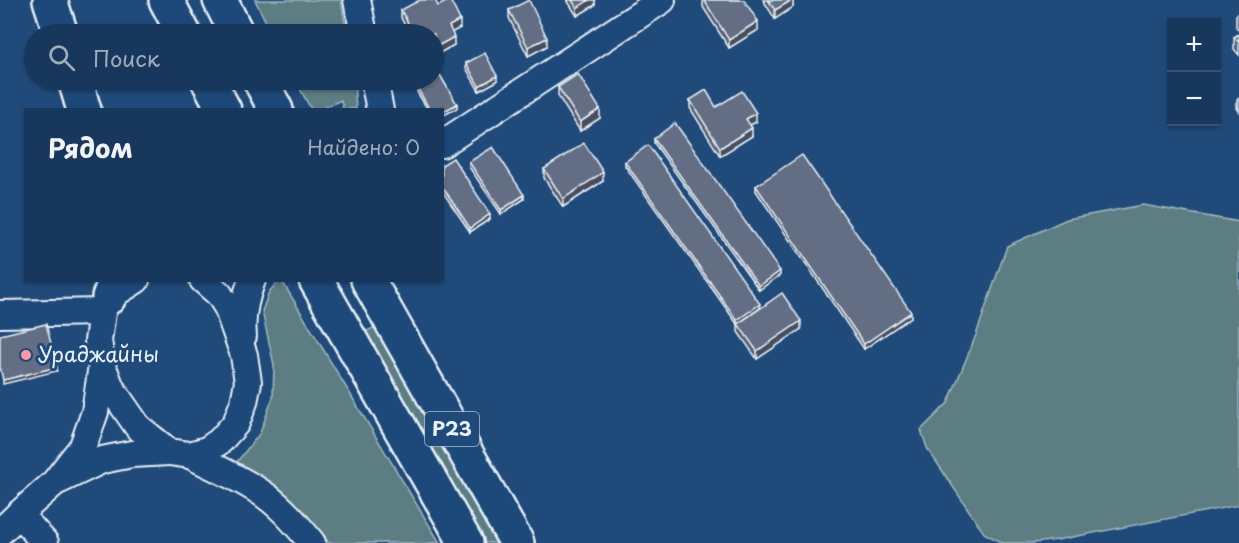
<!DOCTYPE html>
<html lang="ru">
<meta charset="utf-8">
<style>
:root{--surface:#17385c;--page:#244365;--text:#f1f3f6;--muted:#9eacbb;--line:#365272}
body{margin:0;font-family:"Playpen Sans",sans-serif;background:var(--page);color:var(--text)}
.controls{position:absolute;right:18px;top:18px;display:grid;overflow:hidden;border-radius:0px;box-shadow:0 2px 4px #0004}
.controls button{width:54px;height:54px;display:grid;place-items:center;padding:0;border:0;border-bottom:2px solid var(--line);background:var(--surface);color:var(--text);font:30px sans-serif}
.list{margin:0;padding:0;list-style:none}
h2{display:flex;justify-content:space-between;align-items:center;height:78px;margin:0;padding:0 24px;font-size:26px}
h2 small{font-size:20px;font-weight:400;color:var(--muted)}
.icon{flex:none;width:33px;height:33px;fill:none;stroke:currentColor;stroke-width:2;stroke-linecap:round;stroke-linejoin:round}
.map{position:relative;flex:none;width:1239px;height:543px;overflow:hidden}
.search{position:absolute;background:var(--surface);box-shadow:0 2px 4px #0004;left:24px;top:24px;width:420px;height:66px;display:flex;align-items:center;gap:15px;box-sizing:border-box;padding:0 21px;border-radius:33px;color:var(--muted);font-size:22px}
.panel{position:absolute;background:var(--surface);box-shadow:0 2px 4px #0004;left:24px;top:108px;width:420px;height:174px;border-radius:0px}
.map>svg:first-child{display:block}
.green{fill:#5b7e83;stroke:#a2b8be;stroke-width:1.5}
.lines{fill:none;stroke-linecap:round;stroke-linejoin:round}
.minor-casing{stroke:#e8f1f8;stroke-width:30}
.highway-casing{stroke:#e8f1f8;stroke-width:38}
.minor{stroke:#1f4a7a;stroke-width:26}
.highway{stroke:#1f4a7a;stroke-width:33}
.wall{fill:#565f72;stroke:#e8f1f8;stroke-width:1.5}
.shaded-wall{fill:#464d5c;stroke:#e8f1f8;stroke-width:1.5}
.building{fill:#646e84;stroke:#e8f1f8;stroke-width:1.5}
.poi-dot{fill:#ff9aa2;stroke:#1f4a7a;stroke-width:2}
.labels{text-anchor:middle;stroke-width:6;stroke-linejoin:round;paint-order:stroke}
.shield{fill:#1f4a7a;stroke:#acbfd2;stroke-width:1.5}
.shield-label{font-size:20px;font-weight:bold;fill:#e8f1f8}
.poi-label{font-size:21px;fill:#e8f1f8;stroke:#1f4a7a;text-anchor:start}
</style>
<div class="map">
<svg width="1239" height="543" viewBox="0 0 1239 543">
<rect width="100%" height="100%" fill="#1f4a7a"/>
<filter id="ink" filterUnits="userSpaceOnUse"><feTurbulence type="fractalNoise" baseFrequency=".0167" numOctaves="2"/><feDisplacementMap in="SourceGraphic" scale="12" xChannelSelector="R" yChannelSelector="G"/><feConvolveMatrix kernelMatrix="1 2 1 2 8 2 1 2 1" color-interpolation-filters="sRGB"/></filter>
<g filter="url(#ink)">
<g class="green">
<path d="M255,0H341L347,34H272Z"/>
<path d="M295,80H354L356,109H343L341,100L321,109H311Z"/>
<path d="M1143,205L1239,222V505L1057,540L1034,543H1002L984,533L927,448L921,430L948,403L976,335L1007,246L1067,219Z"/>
<path d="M279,281H282L440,543H329L283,491L261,476L236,463L260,433L273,397L274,365L262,311L269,292Z"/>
<path d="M375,327L496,543H485L363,333Z"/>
</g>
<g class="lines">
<g class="minor-casing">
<g id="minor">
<path d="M357,0L364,34"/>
<path d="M374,80L380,110"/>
<path d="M442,144L662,0"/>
<path d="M136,280L109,297L102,312L98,341L102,365L111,388L138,427L169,452L190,455L207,450L220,441L236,423L244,402L248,382L244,355L227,307L219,294L203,280"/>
<path d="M0,314L102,312"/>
<path d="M243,336C241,317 245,298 252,280"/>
<path d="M190,455C215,468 243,479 266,496C284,509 298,526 312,543"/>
<path d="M60,480L102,460L132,454L169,452"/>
<path d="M19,514L45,543"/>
<path d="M0,532L19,514L54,483L83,446L95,412L102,365"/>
</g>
</g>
<g class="highway-casing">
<g id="highway">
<path d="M50,0L61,34"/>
<path d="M166,0L184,34"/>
<path d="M220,0L237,34"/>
<path d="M75,80L84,110"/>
<path d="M208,80L224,110"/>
<path d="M260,80L276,110"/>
<path d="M316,280L466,543"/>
<path d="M368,280L517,543"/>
<path d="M109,297L116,280"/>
</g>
</g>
<use href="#minor" class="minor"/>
<use href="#highway" class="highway"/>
</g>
<g class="wall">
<path d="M567,0H595V5L577,16Z"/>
<path d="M703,0H744L758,30L729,48L703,7Z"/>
<path d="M763,0H793V7L775,19Z"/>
<path d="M438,6L460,28L452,32L454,45L434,56V34H410L401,18V10Z"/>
<path d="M509,10L547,46L528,56L509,18Z"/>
<path d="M1239,12V30L1236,27V15Z"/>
<path d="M1239,34V55L1234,49V37Z"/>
<path d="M466,63L497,81L479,91L466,68Z"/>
<path d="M417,87L457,108L442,116V110H428L417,92Z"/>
<path d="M558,87L600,118L580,131L558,96Z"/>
<path d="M1239,98V111L1237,108V100Z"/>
<path d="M690,100L716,107L756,122L750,125L752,136L720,156L690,108Z"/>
<path d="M654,139L780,275L759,290L654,143Z"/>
<path d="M469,162L524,199L501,214L469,167Z"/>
<path d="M625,162L760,308L737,324L625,166Z"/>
<path d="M442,165L490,219L470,232L442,191Z"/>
<path d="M544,169L603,181L563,207L544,178Z"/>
<path d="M756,186L911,317L864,349L756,191Z"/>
<path d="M738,324L801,329L757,359L738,332Z"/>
</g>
<g class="shaded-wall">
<path d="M589,0H595V5L577,16V8Z"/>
<path d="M792,0H793V7L775,19V10Z"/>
<path d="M460,20V28L449,34V26Z"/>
<path d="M758,21V30L729,48V40Z"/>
<path d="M454,37V45L434,56V48Z"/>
<path d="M547,38V46L528,56V47Z"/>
<path d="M497,76V81L479,91V86Z"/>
<path d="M457,104V108L442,116V112Z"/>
<path d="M600,109V118L580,131V122Z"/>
<path d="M756,113V122L746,127V119Z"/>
<path d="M752,128V136L720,156V148Z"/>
<path d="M603,172V181L563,207V199Z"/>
<path d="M524,195V199L501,214V210Z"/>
<path d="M490,214V219L470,232V228Z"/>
<path d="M780,271V275L759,290V286Z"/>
<path d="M760,304V308L737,324V320Z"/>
<path d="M911,312V317L864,349V344Z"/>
<path d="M801,321V329L757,359V351Z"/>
<path d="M57,367V371L3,384V380Z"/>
</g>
<g class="building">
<path d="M420,0H435L438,6L450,0L460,20L449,26L454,37L434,48V34H414L401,10Z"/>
<path d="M529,0L547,38L528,47L509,10Z"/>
<path d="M572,0H589L577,8Z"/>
<path d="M704,0H744L758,21L729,40Z"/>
<path d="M768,0H792L775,10Z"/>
<path d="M1239,34V43L1234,37Z"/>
<path d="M485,53L497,76L479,86L466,63Z"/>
<path d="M578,74L600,109L580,122L558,87Z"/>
<path d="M440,75L457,104L442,112V110H430L417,87L431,80H434V78Z"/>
<path d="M706,90L716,107L742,91L756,113L746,119L752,128L720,148L690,100Z"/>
<path d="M675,123L780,271L759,286L654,139Z"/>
<path d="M584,143L603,172L563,199L544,169Z"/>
<path d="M648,145L760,304L737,320L625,162Z"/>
<path d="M493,147L524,195L501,210L469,162Z"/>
<path d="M802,155L911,312L864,344L756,186Z"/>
<path d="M453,158L490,214L470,228L442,186V165Z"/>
<path d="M782,293L801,321L757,351L738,324Z"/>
<path d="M46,324L57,367L3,380L0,367V335Z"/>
</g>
</g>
<circle class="poi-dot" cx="26" cy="355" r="6"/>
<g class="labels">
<rect class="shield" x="425" y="412" width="54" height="34" rx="4.5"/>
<g class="shield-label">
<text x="452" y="436">Р23</text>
</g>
<g class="poi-label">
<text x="38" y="362">Ураджайны</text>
</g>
</g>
</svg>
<div class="controls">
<button>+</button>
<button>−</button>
</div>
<div class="search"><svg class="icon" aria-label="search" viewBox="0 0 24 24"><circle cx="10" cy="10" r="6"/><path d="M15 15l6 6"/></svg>Поиск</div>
<section class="panel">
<h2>Рядом<small>Найдено: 0</small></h2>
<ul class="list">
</ul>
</section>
</div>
